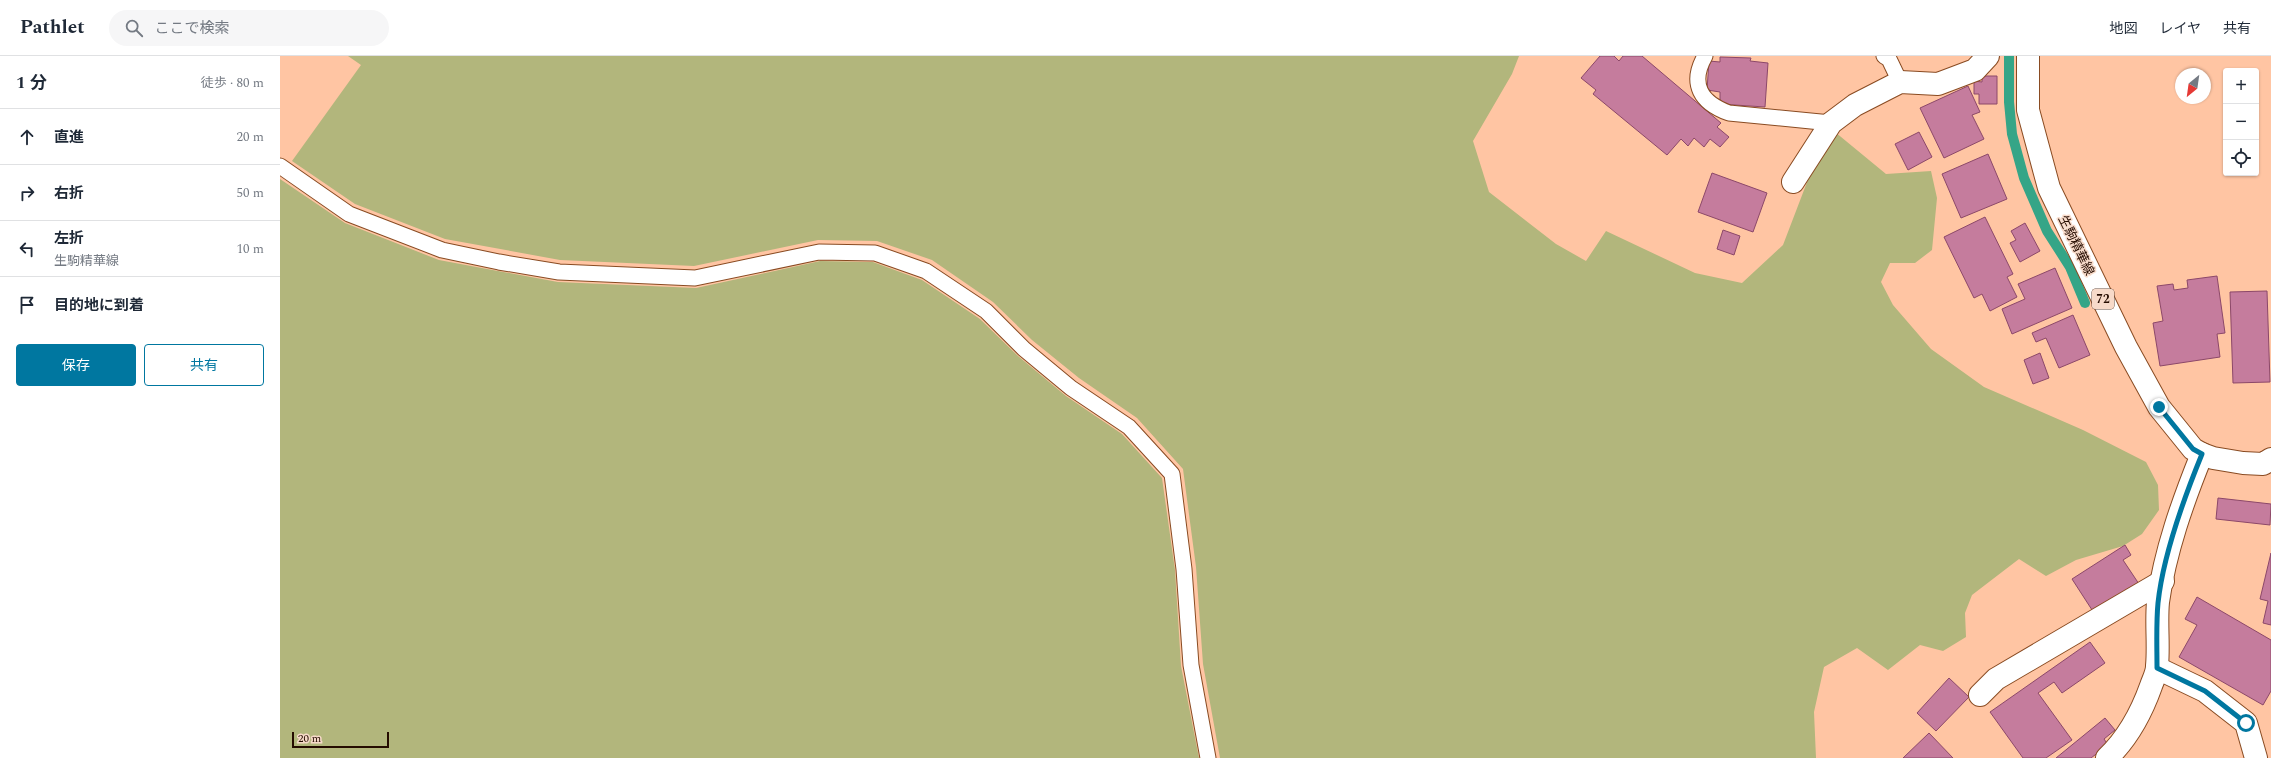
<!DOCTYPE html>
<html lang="ja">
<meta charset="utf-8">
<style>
:root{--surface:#fff;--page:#f6f6f7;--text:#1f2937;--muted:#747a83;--line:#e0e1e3;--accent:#0077a0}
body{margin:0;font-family:Spectral,"Noto Sans JP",serif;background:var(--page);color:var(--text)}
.controls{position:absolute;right:12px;top:12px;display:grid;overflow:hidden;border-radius:4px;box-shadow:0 1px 3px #0004}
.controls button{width:36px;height:36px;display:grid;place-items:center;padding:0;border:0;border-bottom:1px solid var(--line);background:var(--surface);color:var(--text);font:20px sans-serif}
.compass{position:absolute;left:1895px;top:12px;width:36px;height:36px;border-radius:50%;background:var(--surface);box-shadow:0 1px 3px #0004;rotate:209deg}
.scale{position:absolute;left:12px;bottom:10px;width:97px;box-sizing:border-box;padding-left:4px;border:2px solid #250c00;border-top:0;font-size:11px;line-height:14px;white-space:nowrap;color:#250c00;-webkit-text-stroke:3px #f7dac9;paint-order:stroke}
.stop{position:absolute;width:12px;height:12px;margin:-9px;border:3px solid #0077a0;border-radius:50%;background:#fff}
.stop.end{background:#0077a0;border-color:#fff;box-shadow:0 1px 4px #0008}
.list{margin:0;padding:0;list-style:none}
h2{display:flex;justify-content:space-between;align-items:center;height:52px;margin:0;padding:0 16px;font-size:17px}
h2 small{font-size:13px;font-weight:400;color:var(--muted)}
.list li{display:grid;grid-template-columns:26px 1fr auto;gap:12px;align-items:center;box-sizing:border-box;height:56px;padding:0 16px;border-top:1px solid var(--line)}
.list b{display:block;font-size:15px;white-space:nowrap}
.list p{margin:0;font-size:13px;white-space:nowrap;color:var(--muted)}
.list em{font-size:13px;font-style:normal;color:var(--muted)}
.actions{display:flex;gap:8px;padding:12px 16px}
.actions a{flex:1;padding:9px 0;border:1px solid var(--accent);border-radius:4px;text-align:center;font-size:14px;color:var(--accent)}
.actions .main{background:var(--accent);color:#fff}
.icon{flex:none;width:22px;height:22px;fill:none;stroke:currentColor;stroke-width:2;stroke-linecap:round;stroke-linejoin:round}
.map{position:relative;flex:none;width:1991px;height:702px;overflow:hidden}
header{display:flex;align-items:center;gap:24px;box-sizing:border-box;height:56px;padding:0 20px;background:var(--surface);border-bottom:1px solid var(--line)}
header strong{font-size:19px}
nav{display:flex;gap:22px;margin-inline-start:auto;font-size:14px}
.search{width:280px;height:36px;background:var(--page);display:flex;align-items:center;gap:10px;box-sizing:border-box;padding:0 14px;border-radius:22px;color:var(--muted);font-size:15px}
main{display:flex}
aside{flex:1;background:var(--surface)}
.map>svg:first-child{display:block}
.green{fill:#b2b67c}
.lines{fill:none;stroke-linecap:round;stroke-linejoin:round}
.stream{stroke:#35a587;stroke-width:10}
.building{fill:#c57c9d;stroke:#8c4869}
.lane-casing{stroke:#894b22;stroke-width:17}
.street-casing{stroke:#894b22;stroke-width:24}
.primary-casing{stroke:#894b22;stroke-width:24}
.lane{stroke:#fff;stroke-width:15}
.street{stroke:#fff;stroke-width:22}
.primary{stroke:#fff;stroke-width:22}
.route{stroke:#0077a0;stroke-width:5}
.labels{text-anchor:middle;stroke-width:3;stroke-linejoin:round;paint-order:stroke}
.shield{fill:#f7dac9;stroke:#644a3c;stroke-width:1}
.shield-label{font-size:12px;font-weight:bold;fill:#250c00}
.street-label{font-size:13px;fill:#250c00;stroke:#f7dac9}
</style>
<header>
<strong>Pathlet</strong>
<div class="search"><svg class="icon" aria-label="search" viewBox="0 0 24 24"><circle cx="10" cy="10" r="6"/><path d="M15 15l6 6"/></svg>ここで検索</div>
<nav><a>地図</a><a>レイヤ</a><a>共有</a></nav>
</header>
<main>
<aside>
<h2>1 分<small>徒歩 · 80 m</small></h2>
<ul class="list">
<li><svg class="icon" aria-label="ahead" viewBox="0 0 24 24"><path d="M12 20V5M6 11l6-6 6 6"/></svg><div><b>直進</b></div><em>20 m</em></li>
<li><svg class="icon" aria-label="right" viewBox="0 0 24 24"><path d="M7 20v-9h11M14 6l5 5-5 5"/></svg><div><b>右折</b></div><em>50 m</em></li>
<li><svg class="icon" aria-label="left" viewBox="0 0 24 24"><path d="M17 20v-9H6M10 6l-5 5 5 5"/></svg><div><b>左折</b><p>生駒精華線</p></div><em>10 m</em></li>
<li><svg class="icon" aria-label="arrive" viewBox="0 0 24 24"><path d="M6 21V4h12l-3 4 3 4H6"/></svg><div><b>目的地に到着</b></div></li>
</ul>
<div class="actions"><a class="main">保存</a><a>共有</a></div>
</aside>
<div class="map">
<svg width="1991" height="702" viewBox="0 0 1991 702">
<rect width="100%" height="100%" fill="#ffc5a3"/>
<g class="green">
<path d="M68,0H1239L1232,18L1193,85L1209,136L1276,188L1306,205L1326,175L1415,217L1462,227L1503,189L1529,121L1555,76L1606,118L1651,115L1657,142L1652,194L1635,207H1610L1601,226L1613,249L1651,293L1704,331L1803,374L1866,406L1878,429L1879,454L1862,478L1843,490L1796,504L1766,520L1739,503L1692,539L1685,557L1686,581L1663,595L1640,589L1608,614L1577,592L1544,611L1534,656L1536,702H940L923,608L916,511L903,413L857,362L799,322L752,284L713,246L652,204L597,185L538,184L414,210L280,204L165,183L75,148L12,105L81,9Z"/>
<path d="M0,123L65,167L159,204L278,226L416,232L540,205L593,206L642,224L700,263L738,300L786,340L842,378L882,422L895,514L901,610L919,702H0Z"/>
</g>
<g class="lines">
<path class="stream" d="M1729,0V46L1732,78L1744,122L1767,175L1790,211L1805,247"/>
</g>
<g class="building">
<path d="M1320,0H1334L1339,5L1343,0H1362L1441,67L1437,71L1449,81L1440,91L1430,83L1424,91L1414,82L1408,90L1401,83L1387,99L1313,38L1316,34L1301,22Z"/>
<path d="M1440,1L1471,2L1470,5L1488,7L1485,51L1440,48V36L1427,34L1429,5L1440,6Z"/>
<path d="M1702,20H1717V48H1699V38H1694V25L1702,26Z"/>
<path d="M1688,30L1700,56L1692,59L1704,83L1664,102L1640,52Z"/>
<path d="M1639,76L1652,101L1628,114L1615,88Z"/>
<path d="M1708,98L1727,143L1681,162L1662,118Z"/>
<path d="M1432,117L1487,137L1473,176L1418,156Z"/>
<path d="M1705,161L1733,218L1727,221L1737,241L1710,255L1702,238L1694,242L1664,181Z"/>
<path d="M1745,167L1760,195L1740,206L1730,187L1736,184L1731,175Z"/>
<path d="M1443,174L1460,180L1454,199L1437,193Z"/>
<path d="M1775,212L1792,252L1732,278L1722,253L1745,243L1738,228Z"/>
<path d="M1937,220L1945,277L1937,278L1940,301L1880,310L1873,267L1883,265L1877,230L1893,228L1894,234L1908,232L1907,224Z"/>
<path d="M1987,235L1990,326L1953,327L1950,236Z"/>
<path d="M1793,259L1810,299L1779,312L1766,282L1756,286L1752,277Z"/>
<path d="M1760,297L1769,322L1753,328L1744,304Z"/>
<path d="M1938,442L1991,448L1990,469L1936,463Z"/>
<path d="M1845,489L1851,499L1843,504L1859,528L1814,557L1792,523Z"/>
<path d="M1991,497V569L1983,567L1988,545L1980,543Z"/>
<path d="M1917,541L1991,584V635L1983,649L1899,601L1917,569L1905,563Z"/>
<path d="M1810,586L1825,607L1782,637L1774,626L1758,637L1792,684L1766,702H1743L1710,656Z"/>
<path d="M1669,622L1689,641L1656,675L1637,657Z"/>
<path d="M1825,662L1835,674L1824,683L1828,689L1811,702H1776Z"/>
<path d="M1649,677L1673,702H1623Z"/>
</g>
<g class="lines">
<g class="lane-casing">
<g id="lane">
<path d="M1425,0C1409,28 1421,47 1449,57L1551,67"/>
<path d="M1604,0L1609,3L1620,26"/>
<path d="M0,110L69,158L162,194L219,206L279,216L415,222L539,196L595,197L646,215L706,255L744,293L791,332L849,371L892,418L904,513L911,609L928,702"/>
</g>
</g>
<g class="street-casing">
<g id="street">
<path d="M1513,126L1551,67L1575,49L1620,26L1658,28L1695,14L1708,0"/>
<path d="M1877,612L1925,635L1966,667L1976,702"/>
<path d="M1700,639L1716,623L1883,525"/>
<path d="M1827,702C1848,682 1861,658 1871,630C1873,624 1877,617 1877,610C1879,589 1876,567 1878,546C1885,495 1903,445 1922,398"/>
</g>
</g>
<g class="primary-casing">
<path id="primary" d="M1748,0V54L1769,132L1846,291L1879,351L1913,393L1922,398L1933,402L1963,407L1983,408L1991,403"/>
</g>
<use href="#lane" class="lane"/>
<use href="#street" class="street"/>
<use href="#primary" class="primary"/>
</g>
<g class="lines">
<path class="route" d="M1879,351L1913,393L1922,398C1904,442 1883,500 1878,547C1876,568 1877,590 1877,612L1925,635L1966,667"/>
</g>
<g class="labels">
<rect class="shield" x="1812" y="233" width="22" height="20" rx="3"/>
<g class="shield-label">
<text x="1823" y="247">72</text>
</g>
<g class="street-label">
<text transform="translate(1797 189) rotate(64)" y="5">生駒精華線</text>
</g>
</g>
</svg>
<div class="controls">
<button>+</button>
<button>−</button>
<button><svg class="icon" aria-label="locate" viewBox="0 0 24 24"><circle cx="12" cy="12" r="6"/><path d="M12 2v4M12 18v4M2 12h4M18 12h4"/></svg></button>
</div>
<svg class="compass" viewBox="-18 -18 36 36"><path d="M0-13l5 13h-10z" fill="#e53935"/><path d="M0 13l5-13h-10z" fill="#747a83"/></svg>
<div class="scale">20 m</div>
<div class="stop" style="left:1966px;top:667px"></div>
<div class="stop end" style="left:1879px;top:351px"></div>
</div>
</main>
